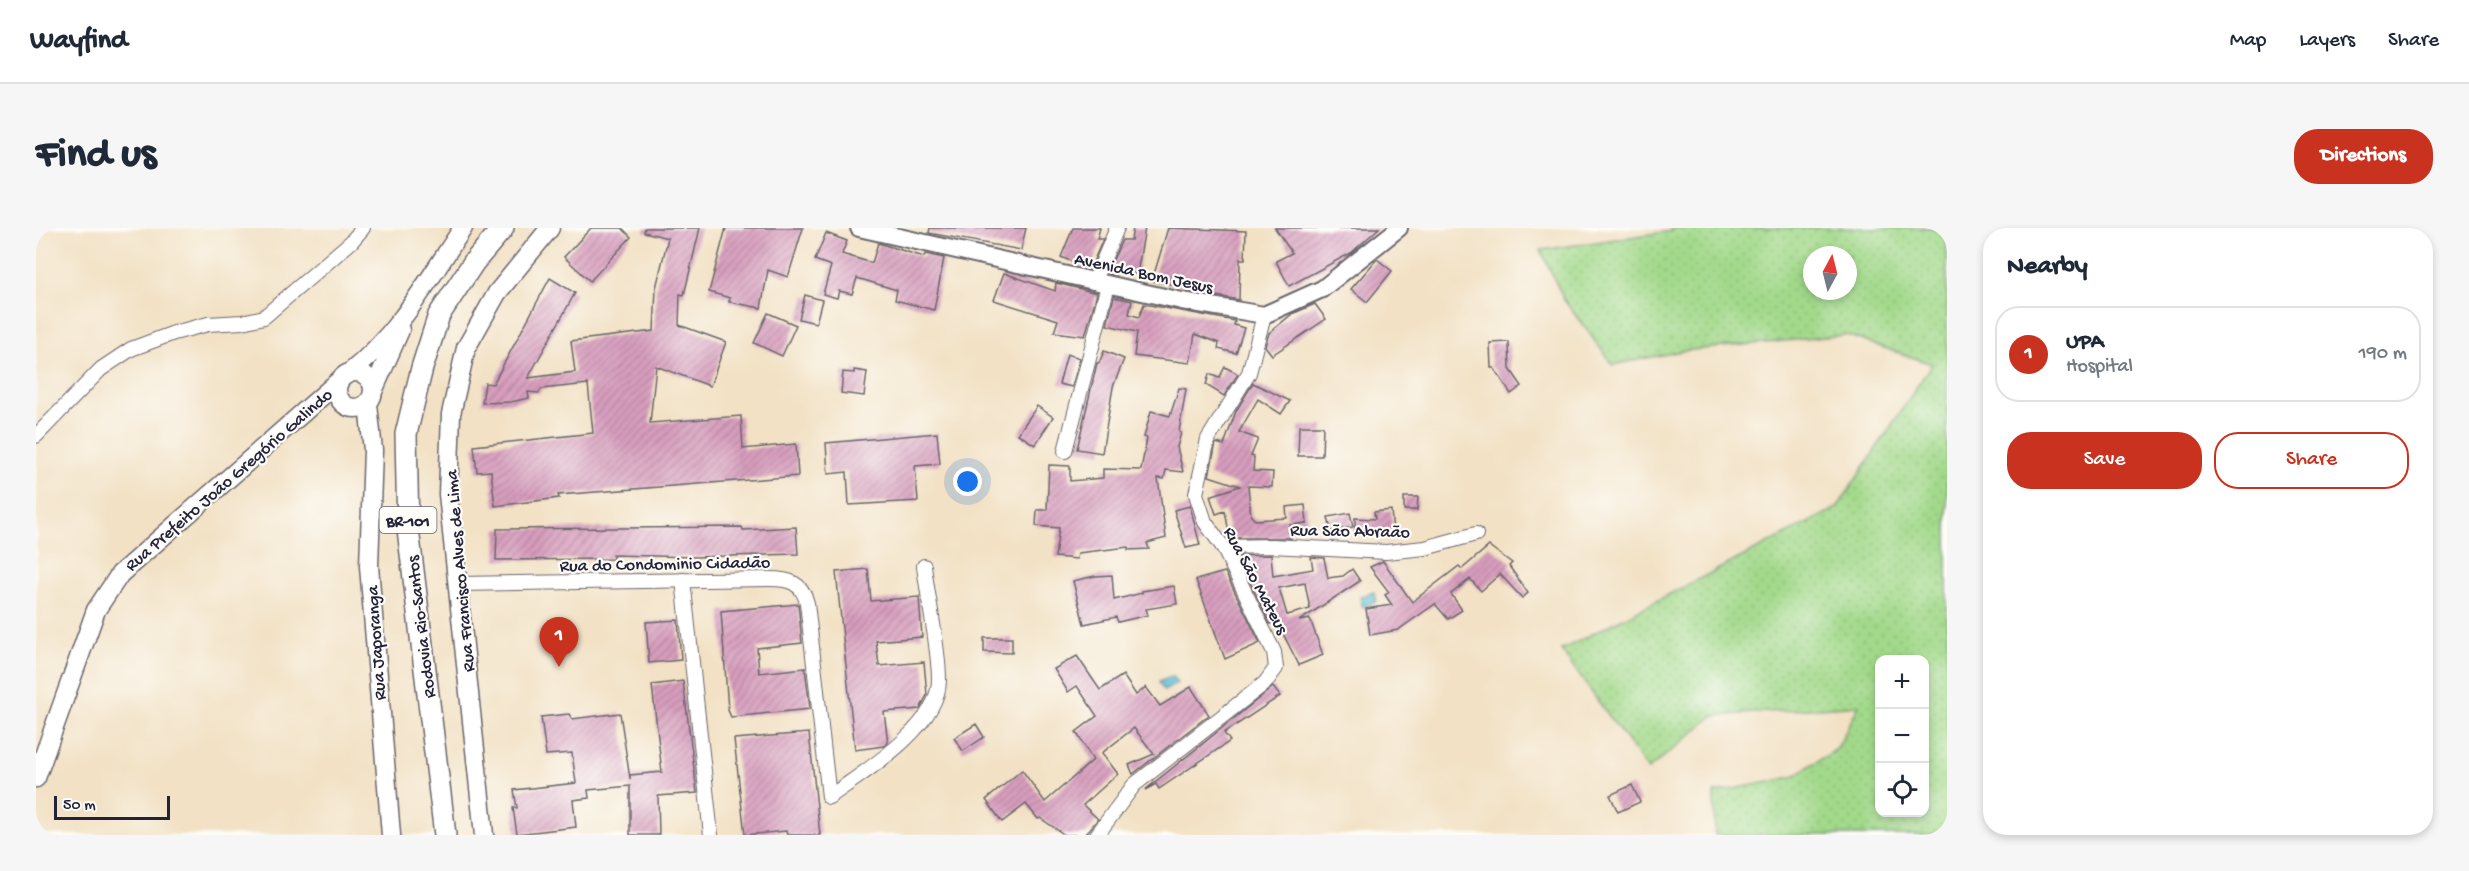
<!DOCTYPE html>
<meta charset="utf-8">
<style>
:root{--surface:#fff;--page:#f6f6f7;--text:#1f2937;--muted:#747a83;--line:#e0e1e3;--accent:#c8321e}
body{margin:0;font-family:"Gochi Hand",sans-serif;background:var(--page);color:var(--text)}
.controls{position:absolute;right:18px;bottom:18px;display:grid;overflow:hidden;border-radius:12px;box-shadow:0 3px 9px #0003}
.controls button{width:54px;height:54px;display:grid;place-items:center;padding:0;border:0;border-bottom:2px solid var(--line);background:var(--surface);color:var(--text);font:30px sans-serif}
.compass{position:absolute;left:1767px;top:18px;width:54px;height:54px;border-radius:50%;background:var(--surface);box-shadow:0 3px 9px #0003;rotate:7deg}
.scale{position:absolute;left:18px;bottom:15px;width:116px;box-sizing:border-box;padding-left:6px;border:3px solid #22223b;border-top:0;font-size:16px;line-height:21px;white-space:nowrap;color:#22223b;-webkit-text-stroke:4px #fdfcf7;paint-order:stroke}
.you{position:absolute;left:932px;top:254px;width:21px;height:21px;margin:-15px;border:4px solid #fff;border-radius:50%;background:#1a73e8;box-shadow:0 0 0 9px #1a73e833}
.badge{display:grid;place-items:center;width:39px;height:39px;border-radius:50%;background:var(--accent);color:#fff;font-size:20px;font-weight:700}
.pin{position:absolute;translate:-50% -50px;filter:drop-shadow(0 2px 3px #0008)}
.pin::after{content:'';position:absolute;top:32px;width:21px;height:18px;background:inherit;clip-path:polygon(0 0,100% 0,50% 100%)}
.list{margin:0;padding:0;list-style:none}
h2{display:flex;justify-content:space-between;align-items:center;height:78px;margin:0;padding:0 24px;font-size:26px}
h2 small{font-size:20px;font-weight:400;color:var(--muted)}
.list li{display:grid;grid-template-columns:39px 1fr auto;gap:18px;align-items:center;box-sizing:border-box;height:96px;margin:0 12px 12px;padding:0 12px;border:2px solid var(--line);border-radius:24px}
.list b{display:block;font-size:22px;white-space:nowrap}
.list p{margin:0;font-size:20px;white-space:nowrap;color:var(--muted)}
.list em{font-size:20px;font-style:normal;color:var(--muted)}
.actions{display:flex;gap:12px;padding:18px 24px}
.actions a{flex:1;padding:14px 0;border:2px solid var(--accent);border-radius:24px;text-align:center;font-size:21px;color:var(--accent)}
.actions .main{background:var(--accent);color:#fff}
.icon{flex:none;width:33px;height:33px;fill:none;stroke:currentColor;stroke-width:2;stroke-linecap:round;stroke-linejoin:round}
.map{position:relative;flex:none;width:1911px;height:607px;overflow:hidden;border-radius:24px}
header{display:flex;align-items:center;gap:36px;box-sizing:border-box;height:84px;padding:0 30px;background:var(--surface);border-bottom:2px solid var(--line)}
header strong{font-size:28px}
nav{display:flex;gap:33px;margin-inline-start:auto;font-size:21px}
.intro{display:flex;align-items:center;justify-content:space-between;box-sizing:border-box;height:144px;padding:0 36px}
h1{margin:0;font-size:42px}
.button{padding:15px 27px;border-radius:24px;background:var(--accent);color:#fff;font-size:21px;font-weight:700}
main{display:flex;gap:36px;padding:0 36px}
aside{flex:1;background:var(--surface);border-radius:24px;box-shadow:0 3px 9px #0003}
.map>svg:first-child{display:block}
.grass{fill:url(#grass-dots);stroke:#627e62;stroke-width:1.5;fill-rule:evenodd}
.water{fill:#58c0d5;stroke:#3d7188;stroke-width:1.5}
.building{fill:url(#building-hatch);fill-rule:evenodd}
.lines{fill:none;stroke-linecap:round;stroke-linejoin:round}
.minor-casing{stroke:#6b656b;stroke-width:16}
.tertiary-casing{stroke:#6b656b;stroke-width:20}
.secondary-casing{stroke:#6b656b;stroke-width:21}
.trunk-casing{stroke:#6b656b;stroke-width:24}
.minor{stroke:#fff;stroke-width:14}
.tertiary{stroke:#fff;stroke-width:16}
.secondary{stroke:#fff;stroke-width:18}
.trunk{stroke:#fff;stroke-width:21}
.labels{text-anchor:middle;stroke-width:4.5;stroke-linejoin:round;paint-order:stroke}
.shield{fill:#fdfcf7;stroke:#646373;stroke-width:1.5}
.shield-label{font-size:16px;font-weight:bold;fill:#22223b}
.street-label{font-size:18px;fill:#22223b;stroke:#fdfcf7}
</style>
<header>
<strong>Wayfind</strong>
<nav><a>Map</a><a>Layers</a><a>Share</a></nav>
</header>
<div class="intro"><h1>Find us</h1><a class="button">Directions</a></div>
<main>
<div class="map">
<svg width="1911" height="607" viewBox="0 0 1911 607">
<defs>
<pattern id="grass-dots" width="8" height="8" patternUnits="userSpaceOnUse" patternTransform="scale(1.5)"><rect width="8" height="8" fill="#a2d98a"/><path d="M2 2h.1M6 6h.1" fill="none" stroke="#8bba78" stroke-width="1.8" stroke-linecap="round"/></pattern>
<pattern id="building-hatch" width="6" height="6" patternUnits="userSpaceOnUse" patternTransform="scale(1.5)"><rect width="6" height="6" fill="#d89ebe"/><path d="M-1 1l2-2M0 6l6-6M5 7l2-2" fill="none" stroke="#af809c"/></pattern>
</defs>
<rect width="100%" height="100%" fill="#fdfcf7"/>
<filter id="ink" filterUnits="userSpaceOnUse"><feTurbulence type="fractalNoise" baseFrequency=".0167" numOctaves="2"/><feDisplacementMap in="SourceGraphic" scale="12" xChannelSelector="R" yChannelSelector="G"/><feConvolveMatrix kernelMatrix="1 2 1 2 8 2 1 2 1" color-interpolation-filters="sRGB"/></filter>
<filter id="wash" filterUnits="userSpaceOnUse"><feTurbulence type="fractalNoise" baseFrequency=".008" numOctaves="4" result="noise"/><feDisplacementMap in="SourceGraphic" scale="24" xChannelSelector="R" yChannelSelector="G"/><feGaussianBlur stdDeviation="1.35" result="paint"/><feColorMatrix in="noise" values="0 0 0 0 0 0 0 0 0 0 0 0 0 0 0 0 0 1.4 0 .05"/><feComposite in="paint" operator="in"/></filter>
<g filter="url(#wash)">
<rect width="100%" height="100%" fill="#f2e1c4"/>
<path class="grass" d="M1635,0H1911V607H1679L1678,565L1756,549L1801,521L1823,477L1677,488L1612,542L1525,422L1801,280L1896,136L1810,107L1646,123L1577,137L1528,72L1505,22L1635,3ZM1776,27H1812V63H1776ZM1844,431H1888V584H1844Z"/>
<g class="water">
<path d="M1338,364L1341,373L1327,379L1324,369Z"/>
<path d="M1136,448L1141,455L1128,463L1123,454Z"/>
</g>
<g id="blocks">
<g class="building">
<path d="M555,0H586L595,9L554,53L528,29Z"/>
<path d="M609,0H664L648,67L644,66L643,97L690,114L674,158L620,138L614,195L705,188L707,221L760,216L762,248L522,267L523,270L459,278L455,243L441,244L438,218L557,205L552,156L505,161L503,165L492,164L493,170L475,174L446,175L449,155L457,156L514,50L539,65L492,150L539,144L535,113L618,103L620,60L632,10L608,4Z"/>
<path d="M690,0H767L752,49L732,42L725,80L693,74L694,70L673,64Z"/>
<path d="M894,0H990L985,22L893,5Z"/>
<path d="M1037,0H1064L1061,11H1067L1054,41L1025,29Z"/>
<path d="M1097,0H1109L1101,46L1081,42L1080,47L1071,45L1086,12H1095Z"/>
<path d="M1132,0L1210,3L1209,31H1204L1203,72L1152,63L1153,59L1116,53Z"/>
<path d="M1239,0H1343L1315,25L1253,58L1240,33L1256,25Z"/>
<path d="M790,5L811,13L806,26L836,35L842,15L888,29L889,26L908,30L898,82L859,72L861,62L821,50L816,66L803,63L801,70L787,66L795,38L779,32Z"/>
<path d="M1341,31L1356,43L1331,74L1315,61Z"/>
<path d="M968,45L1019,63L1020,55L1061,65L1049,108L1018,104L1022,92L958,72Z"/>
<path d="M769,67L786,72L780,95L763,91Z"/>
<path d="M1078,69L1096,73L1093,86L1103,89L1108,76L1199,93L1198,97L1208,100L1200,125L1182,121L1183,115L1159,106L1154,135L1098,128L1101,104L1071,97Z"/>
<path d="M1279,76L1290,91L1236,127L1229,118L1233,105L1256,86Z"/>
<path d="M732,85L760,97L746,128L718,115Z"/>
<path d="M1473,114L1474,141L1486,158L1475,166L1458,140H1455L1454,115Z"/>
<path d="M1068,123L1088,131L1077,159L1066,225L1041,221L1061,135H1063Z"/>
<path d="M1031,126L1044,130L1036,159L1023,156Z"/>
<path d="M1189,139L1202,146L1188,168L1170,157L1173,146L1183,150Z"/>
<path d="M818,142L831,144L828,168L805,165L807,144L818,145Z"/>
<path d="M1217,155L1254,173L1245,186L1222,171L1203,204L1222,211L1215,228L1218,229L1217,243L1237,244L1236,259L1212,258L1215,288L1219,292L1251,290L1250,279L1269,277L1271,295L1254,297L1255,310H1194L1189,283L1180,286L1174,268L1204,258L1173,248L1180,215L1188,217L1200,183Z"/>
<path d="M1143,160L1150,161L1143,204L1145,205L1141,219L1147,244L1130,242L1128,251L1122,250L1130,310L1111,315L1113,321L1092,322V319L1042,325L1041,331L1019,329L1023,300L1000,298L1001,282H1011L1013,237L1034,238V253L1067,250V241L1105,242L1111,210L1108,209L1115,183L1134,188Z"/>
<path d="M1001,178L1017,189L999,217L982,206Z"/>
<path d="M1263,198H1287L1286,228H1262Z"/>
<path d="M901,205L904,236L879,238L882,273L813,277L811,244L792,246L790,215Z"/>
<path d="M1368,269H1382L1381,282H1368Z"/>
<path d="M1154,278L1164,317L1150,320L1138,282Z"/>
<path d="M1355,282L1357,304L1319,305V290L1339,291L1338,284Z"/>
<path d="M1314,285L1317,299L1295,303L1292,289Z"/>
<path d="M706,299L707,302L760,299L762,326L659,329L577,327V331L460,332L461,301Z"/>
<path d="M1453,318L1476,335L1473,338L1492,365L1486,370L1464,346L1445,363L1434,351L1415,366L1426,382L1412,391L1399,376L1362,402L1334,407L1330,381L1356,377L1349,367L1353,364L1334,339L1347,333L1376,374L1423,338L1426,341Z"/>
<path d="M1235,327L1237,348L1277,341L1275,329L1288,330L1292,350L1307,348L1316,341L1324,353L1263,393L1274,391L1287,427L1263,437L1241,394L1234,396L1204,333L1203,328ZM1269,355L1274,381L1251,387L1243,360Z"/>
<path d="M832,341L835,373L883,369L886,409L840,413L843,438L888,434L891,467L884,481L848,484L852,515L848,518L819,522L800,344Z"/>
<path d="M1189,344L1224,415L1189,431L1160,352Z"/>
<path d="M1076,347L1078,372L1106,365V363L1138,358L1141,376L1110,381L1112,387L1082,394L1080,389L1048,396L1037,353L1059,348Z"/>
<path d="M762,376L766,415L721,420L723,445L769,440L774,481L695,489L692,482L685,383Z"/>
<path d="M642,392L645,432L613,435L610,394Z"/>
<path d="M948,410H976V425L948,424Z"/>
<path d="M1041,428L1064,462L1087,447L1100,467L1110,459L1124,478L1155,459L1173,487L1097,546L1093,537L1118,526L1098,500L1066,525L1082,546L1047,577L1062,591L1049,607H1029L1004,590L1002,591L990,576L966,594L950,572L986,542L1009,574L1057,532L1040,504L1061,488L1041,458L1032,464L1018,441Z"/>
<path d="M647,453L661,565L622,568L623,607H594V558L552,562L553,570L537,572L540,599L481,606L477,580H481L478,562L540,555L536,525L510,527L505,489L533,486L536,491L584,485L594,551V547L626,544L616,457Z"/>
<path d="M1237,459L1244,468L1188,505L1194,513L1123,561L1120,556L1109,562Z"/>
<path d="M940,496L948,509L927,523L918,510Z"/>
<path d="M773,505L784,607H751L750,603L709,607L698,511Z"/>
<path d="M1596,557L1604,574L1582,584L1574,567Z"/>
</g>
</g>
</g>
<g filter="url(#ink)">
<use href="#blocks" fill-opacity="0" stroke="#6b656b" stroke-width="1.5"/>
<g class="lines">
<g class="minor-casing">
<g id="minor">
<path d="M1058,54L1081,0"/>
<path d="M0,208L65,141L95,121L138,105L172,96L206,94L228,89L315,14L327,0"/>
<path d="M1029,223L1072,57"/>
<path d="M1187,319L1236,318L1350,324L1389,320L1440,306"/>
<path d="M647,352L675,607"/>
<path d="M423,356L733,351C753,351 766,354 771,375L793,569C828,544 903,499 903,452C903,419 892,372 888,338"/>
<path d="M1061,607L1098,557L1229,455L1240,440L1238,424L1187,319L1169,294L1160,266L1172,211L1213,145L1228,87"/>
</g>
</g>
<g class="tertiary-casing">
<path id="tertiary" d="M823,0L1146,73L1228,87L1286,61L1363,0"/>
</g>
<g class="secondary-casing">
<g id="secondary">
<circle cx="319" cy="162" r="18"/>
<path d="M312,146C363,106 392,52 427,0"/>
<path d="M338,161L364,102"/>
<path d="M332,177L337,222L333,338L355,607"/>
<path d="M0,550L60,382L84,346L304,152"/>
<path d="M448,607L412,266L415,186L430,120L461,65L514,0"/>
</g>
</g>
<g class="trunk-casing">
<path id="trunk" d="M409,607L372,301L370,206L386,140L403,87L438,34L467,0"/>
</g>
<use href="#minor" class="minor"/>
<use href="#tertiary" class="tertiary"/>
<use href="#secondary" class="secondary"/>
<use href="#trunk" class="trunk"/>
</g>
</g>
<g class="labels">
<rect class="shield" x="343.5" y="279" width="57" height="26" rx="4.5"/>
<g class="shield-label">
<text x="372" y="298">BR-101</text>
</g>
<g class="street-label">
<text transform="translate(1108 44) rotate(12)" y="6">Avenida Bom Jesus</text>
<text transform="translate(192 251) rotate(-41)" y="6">Rua Prefeito João Gregório Galindo</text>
<text transform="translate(1314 302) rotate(1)" y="6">Rua São Abraão</text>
<text transform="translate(629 335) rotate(-1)" y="6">Rua do Condominio Cidadão</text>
<text transform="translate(423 343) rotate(-95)" y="6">Rua Francisco Alves de Lima</text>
<text transform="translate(1221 352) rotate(62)" y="6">Rua São Mateus</text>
<text transform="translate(384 399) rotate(-97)" y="6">Rodovia Rio-Santos</text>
<text transform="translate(339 415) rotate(-94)" y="6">Rua Japoranga</text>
</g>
</g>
</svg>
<div class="controls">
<button>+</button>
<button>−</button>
<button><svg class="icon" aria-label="locate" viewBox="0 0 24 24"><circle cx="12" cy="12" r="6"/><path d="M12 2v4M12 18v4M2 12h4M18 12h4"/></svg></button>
</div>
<svg class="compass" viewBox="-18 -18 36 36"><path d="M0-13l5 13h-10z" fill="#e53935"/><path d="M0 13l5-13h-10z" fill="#747a83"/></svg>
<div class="scale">50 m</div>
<div class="you"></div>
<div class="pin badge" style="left:523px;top:439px">1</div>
</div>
<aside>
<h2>Nearby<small></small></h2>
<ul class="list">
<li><span class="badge">1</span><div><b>UPA</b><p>Hospital</p></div><em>190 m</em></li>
</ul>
<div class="actions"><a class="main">Save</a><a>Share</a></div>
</aside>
</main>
